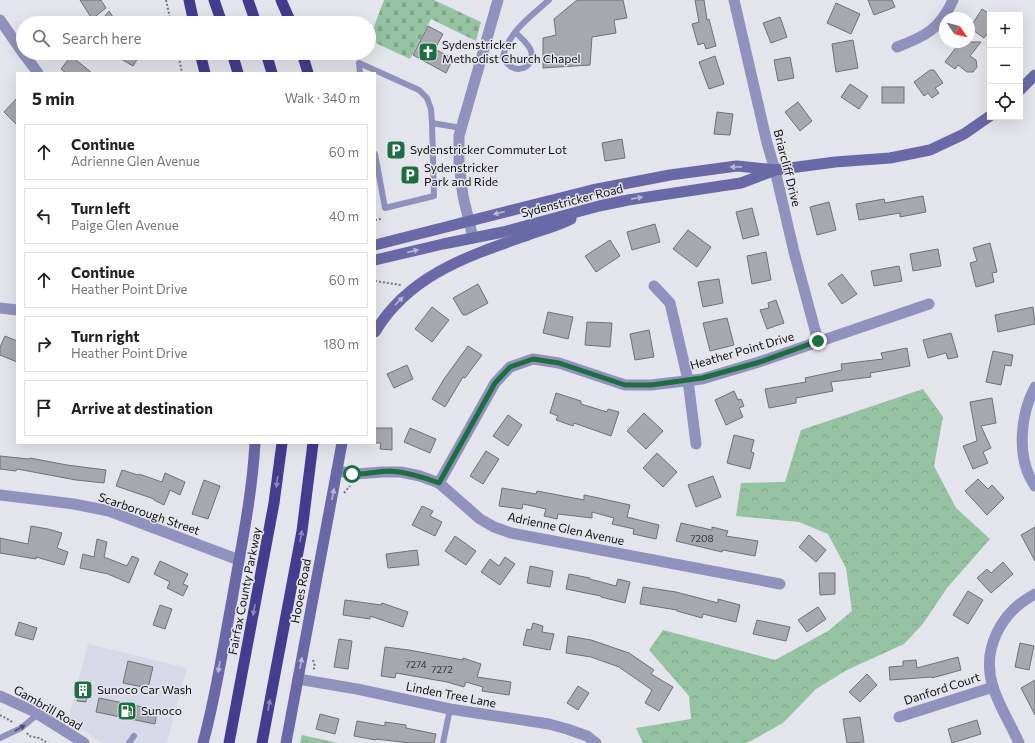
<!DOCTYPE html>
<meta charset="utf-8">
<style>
:root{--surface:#fff;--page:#f6f6f6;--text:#222;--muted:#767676;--line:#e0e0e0}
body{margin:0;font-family:Commissioner,sans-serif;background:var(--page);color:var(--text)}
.controls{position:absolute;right:12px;top:12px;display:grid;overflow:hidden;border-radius:0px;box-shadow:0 4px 16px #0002}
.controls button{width:36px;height:36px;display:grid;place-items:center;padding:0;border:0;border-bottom:1px solid var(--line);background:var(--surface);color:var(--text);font:20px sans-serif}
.compass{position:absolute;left:939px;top:12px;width:36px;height:36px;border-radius:50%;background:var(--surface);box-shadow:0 4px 16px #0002;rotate:125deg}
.stop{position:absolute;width:12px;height:12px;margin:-9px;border:3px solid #1e6f3f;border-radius:50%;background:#fff}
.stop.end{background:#1e6f3f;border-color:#fff;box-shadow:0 1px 4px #0008}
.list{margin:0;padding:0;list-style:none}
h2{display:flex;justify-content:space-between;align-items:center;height:52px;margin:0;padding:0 16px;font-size:17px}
h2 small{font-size:13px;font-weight:400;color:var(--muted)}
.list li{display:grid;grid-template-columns:26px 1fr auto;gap:12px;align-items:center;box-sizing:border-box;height:56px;margin:0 8px 8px;padding:0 8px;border:1px solid var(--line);border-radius:0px}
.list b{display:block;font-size:15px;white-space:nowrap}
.list p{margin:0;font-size:13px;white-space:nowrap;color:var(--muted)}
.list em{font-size:13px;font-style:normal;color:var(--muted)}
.icon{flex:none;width:22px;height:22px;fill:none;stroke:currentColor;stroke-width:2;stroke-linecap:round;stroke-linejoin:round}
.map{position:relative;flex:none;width:1035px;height:743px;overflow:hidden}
.search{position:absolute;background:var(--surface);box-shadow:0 4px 16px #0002;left:16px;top:16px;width:360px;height:44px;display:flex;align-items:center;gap:10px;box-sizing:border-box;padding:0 14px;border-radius:22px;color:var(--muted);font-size:15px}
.panel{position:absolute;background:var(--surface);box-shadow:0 4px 16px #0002;left:16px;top:72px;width:360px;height:372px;border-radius:0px}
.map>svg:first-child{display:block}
.built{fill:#d8d9e8}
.forest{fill:url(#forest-crowns)}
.cemetery{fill:url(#cemetery-stones)}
.building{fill:#a7a7af;stroke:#707178}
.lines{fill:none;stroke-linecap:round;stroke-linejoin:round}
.path{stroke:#78787e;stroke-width:2;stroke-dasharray:2 2;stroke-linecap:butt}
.service{stroke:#9092bd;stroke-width:6}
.minor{stroke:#9092bd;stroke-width:11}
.tertiary{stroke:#9092bd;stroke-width:11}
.secondary{stroke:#6969a7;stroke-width:11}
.trunk{stroke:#443d8f;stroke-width:11}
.oneway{fill:#b9b9d4}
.oneway2{fill:#8c88b9}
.oneway3{fill:#505068}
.route{stroke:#1e6f3f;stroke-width:5}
.labels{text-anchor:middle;stroke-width:3;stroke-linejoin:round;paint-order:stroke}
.number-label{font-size:10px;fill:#353539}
.poi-label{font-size:12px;fill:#0f0f12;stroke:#e4e4ec;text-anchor:start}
.street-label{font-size:12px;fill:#0f0f12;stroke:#e4e4ec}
</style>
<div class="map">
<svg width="1035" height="743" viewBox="0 0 1035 743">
<defs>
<pattern id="forest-crowns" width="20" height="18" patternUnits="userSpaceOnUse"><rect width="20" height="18" fill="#95c2a1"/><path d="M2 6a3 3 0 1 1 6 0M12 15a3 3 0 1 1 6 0" fill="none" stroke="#7fa68a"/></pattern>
<pattern id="cemetery-stones" width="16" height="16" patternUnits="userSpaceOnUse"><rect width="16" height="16" fill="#95c2a1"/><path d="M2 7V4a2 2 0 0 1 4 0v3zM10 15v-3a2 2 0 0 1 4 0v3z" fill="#7fa68a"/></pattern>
</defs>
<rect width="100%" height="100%" fill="#e4e4ec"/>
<path class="built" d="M88,644L187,668L167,743H102L68,720Z"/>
<g class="forest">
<path d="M923,389L943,417L934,466L956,508L990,539L947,588L922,625L904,644L847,670L816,689L783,723L751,741L745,743H643L636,728L691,719L689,696L649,650L663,630L775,660L828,631L852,611L846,568L828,534L799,522L736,516L741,483L785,482L801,430Z"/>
<path d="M302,735L338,743H300Z"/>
</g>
<path class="cemetery" d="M384,0H434L481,22L476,41L431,19L410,59L369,40Z"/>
<g class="building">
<path d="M80,0H101L106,8L92,19Z"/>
<path d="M577,0H623L627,18L614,20L616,33L592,37L590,65L543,68V38L556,35L554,19Z"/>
<path d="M695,0H704L707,20L709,19L716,46L706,49L704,43L698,45L692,24L699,22Z"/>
<path d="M868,0H892L895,7L874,15Z"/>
<path d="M836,3L860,14L851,34L827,23Z"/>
<path d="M982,9L990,14V38L986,35L984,38L970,28Z"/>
<path d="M109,11L117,23H99Z"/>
<path d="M780,17L787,37L771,43L763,23Z"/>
<path d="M428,26L443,34L435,49L453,59L446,73L413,55Z"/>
<path d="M853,40L858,68L836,72L832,44Z"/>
<path d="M960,42H981L970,56L976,60L977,67L973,72H967L958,65L955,69L945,62Z"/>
<path d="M111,53H141L133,66Z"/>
<path d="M71,56L92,73H66L61,69Z"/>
<path d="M715,56L724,84L709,89L699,62Z"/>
<path d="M790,57L794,78L778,81L774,60Z"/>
<path d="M930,70H934L943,83L935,88L939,93L932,98L928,93L924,96L914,82Z"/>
<path d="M850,84L868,96L859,109L841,97Z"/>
<rect x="882" y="87" width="22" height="16"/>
<path d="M17,98V125L4,112Z"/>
<path d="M798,102L812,121L800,131L785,112Z"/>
<path d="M717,112L733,114L730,135L714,134Z"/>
<path d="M622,139L625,158L605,161L602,143Z"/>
<path d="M923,196L926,212L900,217V213L859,220L856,204L884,199L885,203Z"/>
<path d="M829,202L836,230L817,235L810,207Z"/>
<path d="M752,208L759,235L743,239L736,212Z"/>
<path d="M655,224L660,242L632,250L627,232Z"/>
<path d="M688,230L711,247L697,267L673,249Z"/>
<path d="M610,240L620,256L596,272L585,256Z"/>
<path d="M990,243L997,272L992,273L994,282L976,287L970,263L977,261L973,248Z"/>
<path d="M938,249L941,266L913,271L910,254Z"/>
<path d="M766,252L771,280L752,284L747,256Z"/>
<path d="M899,266L902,281L874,286L871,271Z"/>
<path d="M842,274L857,294L842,304L828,284Z"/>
<path d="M719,279L723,303L703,307L698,282Z"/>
<path d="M478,284L488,303L466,315H463L453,298Z"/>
<path d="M776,300L784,323L767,329L760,310L769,308L768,303Z"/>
<path d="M432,307L449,320L432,342L415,329Z"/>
<path d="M1033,307L1035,324L998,332L995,315Z"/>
<path d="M548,312L573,317L568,339L543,333Z"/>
<path d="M727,318L734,345L710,351L703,323Z"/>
<path d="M587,322L612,323L610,347L585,345Z"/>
<path d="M649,330L654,357L635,360L630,334Z"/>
<path d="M951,333L958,357L948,359L946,353L928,358L923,340Z"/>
<path d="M5,336L17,341V362L0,355V347Z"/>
<path d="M468,346L482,355L465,378L463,377L445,407L432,399L444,379Z"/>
<path d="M907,348L910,366L870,373L871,377L831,382L833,391L796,398V403L769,408L765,389L806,382L805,378L842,370L841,364L883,359L881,353Z"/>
<path d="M993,351L1013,355L1011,366L1005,365L1001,385L986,382Z"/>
<path d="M407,365L413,379L394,388L387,374Z"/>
<path d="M734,391L738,400L741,399L744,406L739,408L743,417L726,425L715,400Z"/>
<path d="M556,393L581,401V404L607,412L608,409L619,412L611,436L574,423L573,426L556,420L558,416L550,413Z"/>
<path d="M992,398L996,423L981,426L991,448L983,452L988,463L973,469L963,446L977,441L970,402Z"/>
<path d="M644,413L663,431L646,449L627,431Z"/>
<path d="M508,415L522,425L508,446L493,436Z"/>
<path d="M375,428H392V450L380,449L381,443H375Z"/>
<path d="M410,428L436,439L430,453L404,442Z"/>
<path d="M734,435L754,440L751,452L754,453L750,469L727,463Z"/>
<path d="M486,451L499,459L483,484L470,476Z"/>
<path d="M657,453L677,472L663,487L643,468Z"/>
<path d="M0,456L29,459L30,458L67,465L106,470L104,483L76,480L17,469L16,471L0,469Z"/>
<path d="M122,470L138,475L139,474L162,482L165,473L185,482L180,495L170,490L164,505L154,500V499L116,486Z"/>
<path d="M713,476L721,497L696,507L688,485Z"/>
<path d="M978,479L988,489L992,485L1004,498L987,515L965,491Z"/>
<path d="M204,480L220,486L208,519L192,514Z"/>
<path d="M502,488L536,494L537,491L584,500V495L594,497L630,505L627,517L659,525L656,539L633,534L634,529L612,524L614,518L592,512V518L558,514L557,519L544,516L546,509L523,504L522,509L499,506Z"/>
<path d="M422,506L433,511L430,516L442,522L435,536L412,525Z"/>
<path d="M681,523L712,530V527L728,531L726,536L758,541L755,556L723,550L722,552L676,541Z"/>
<path d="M31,526L48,529L62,533L57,548L68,552L64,565L36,557V559L0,553V538L28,544Z"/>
<path d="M1035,527V561L1021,535Z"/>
<path d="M809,535L826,550L816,562L799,547Z"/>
<path d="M455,536L476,551L466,565L445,551Z"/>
<path d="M97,539L107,542L104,557L127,566L132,556L139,559L129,583L108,574L80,568L83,554L94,557Z"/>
<path d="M417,550L419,565L388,568L386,554Z"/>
<path d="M505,557L515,564L500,585L481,572L490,559L499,566Z"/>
<path d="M160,561L188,574L183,584L188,586L183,596L167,588L170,582L154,574Z"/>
<path d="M1003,562L1013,574L991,593L977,578L987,569L991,573Z"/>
<path d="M530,566L553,571L550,587L527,583Z"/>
<path d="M819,573H835V594L820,595Z"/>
<path d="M569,574L590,578V579L616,586L618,579L630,582L625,603L601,597V596L566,589Z"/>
<path d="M643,587L676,592L718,603V599L740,605L736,622L703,614L702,618L677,611V610L640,604Z"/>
<path d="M968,591L983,600L968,624L953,615Z"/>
<path d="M345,600L381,605L382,603L408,612L403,627L370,616V619L343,615Z"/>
<path d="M160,605L172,609L165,629L153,625Z"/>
<path d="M818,607L826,619L807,632L798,620Z"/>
<path d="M757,620L790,627L786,641L753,634Z"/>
<path d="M19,622L37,628L33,640L15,635Z"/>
<path d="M533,623L543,626L542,632L554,634L550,650L523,645L527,629L531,630Z"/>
<path d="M568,636L591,640L629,653L654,670L651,674L673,687L659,711L645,703L652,690L619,667L591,657L566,653Z"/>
<path d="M339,639L352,641L348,669L334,667Z"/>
<path d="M1020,643L1034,646L1029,670L1015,667Z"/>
<path d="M385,647L409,650L463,660V658L481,664L477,677L511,682L509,695L482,691L483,687L466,682L464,687L447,682L396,673L395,678L381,676Z"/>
<path d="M958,657L961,670L932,678V677L890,680L889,667L903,666V661L916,660L917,668Z"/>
<path d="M128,661L153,667L148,688L123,683Z"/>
<path d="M867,674L877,685L860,702L849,692Z"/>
<path d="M1035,680V715L1021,688Z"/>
<path d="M80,684L89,685L86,702L77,701Z"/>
<path d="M578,686L589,693L578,710L567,703Z"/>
<path d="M99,698L157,710L155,724L96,712Z"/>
<path d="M320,714L339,719L335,734L316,729Z"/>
<path d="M860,717L864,742L847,743L843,719Z"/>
<path d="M977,720L981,734L952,743L948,729Z"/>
<path d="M357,721L385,726V722L406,725V728L436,734L434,743H410L376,739V740L354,736Z"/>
</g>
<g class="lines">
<g class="path">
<path d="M166,0L171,23"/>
<path d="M178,53L182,73"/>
<path d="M375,220L381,219"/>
<path d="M375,281L401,285"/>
<path d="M344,493L350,486"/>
<path d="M313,660L315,666L313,671"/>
<path d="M0,715L14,723"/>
<path d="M27,733L29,736L39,738L48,743"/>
</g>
<g class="service">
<path d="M515,32C520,37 529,44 531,51C536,68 513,78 503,57C509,31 530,17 549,0"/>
<path d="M360,73L359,63L419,90L427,98L431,109L432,123L434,196L385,208L375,154"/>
<path d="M432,123L461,128"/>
<path d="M0,738L21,728L38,714"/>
<path d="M129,743L134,736"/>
<path d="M443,743L450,709"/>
</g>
<g class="minor">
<path d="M734,0L767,143L775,170L794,252L818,341"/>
<path d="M0,20L23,53"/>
<path d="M897,47C926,36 940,29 953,0"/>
<path d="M23,53L38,73"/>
<path d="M654,286L670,303L688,380L696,444"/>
<path d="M0,308L17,310"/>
<path d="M1035,387C1020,415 1016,459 1035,486"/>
<path d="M337,471L356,474L382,472H401L420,476L439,483L480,519L494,527L511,533L780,584"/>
<path d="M439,483L495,383L510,367L533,359L559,363L625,385H651L702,379L759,362L929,304"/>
<path d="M0,495L74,504L109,511L239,560"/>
<path d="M298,679L357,689L450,709L549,724L567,729L587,736L596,743"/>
<path d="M899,717L993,687"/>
<path d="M1019,743C1011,725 999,706 993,687C981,649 1001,612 1035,594"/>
</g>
<g class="tertiary">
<path d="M473,238L463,196L459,163V136L498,0"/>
<path d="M0,696L33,711L84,743"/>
</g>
<g class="secondary">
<path d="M1020,90L1035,75"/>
<path d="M375,245L592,190L670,175L737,166L775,170L835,162L890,158L930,150L964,134L990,116"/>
<path d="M375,260L443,244L503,232L599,206L628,200L741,183L773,171"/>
<path d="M375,332C409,275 468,256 528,235C542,230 557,226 571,219"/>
<path d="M203,743C216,696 223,647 232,600C241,548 252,496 255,443"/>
<path d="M286,743L342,443"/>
</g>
<g class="trunk">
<path d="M189,0L194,23"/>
<path d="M214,0L222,23"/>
<path d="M248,0L256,23"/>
<path d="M281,0L291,23"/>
<path d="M200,53L205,73"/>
<path d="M232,53L238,73"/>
<path d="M266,53L272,73"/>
<path d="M302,53L308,73"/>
<path d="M229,743L274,503L282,443"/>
<path d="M262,743L302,531L313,443"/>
</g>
</g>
<defs><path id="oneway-solid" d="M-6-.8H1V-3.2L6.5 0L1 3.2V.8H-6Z"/></defs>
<g class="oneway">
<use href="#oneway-solid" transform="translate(736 167) rotate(179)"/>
<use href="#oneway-solid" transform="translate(637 198) rotate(-11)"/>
<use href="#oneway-solid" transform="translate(499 213) rotate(166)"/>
<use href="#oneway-solid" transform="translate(413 251) rotate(-14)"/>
<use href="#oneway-solid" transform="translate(399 301) rotate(-45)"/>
<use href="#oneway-solid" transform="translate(333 494) rotate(-79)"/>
<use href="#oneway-solid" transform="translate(301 663) rotate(-79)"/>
<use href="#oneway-solid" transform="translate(219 667) rotate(100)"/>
</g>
<g class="oneway2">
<use href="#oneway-solid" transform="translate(277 482) rotate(98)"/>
<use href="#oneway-solid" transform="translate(301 536) rotate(-80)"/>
<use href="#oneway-solid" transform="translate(254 610) rotate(101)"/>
<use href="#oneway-solid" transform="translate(269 705) rotate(-79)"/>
</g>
<use class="oneway3" href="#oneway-solid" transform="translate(20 728) rotate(-30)"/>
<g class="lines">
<path class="route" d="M352,474C365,475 377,471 390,471C407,472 423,477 439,483L495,383L510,367L533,359L559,363L625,385H651L702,378L760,362L818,341"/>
</g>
<defs>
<g id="church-square" transform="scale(1)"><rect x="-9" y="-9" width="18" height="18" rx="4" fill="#1e6f3f" stroke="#e4e4ec"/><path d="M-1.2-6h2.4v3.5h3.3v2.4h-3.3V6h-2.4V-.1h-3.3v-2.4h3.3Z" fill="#fff"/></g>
<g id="parking-square" transform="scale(1)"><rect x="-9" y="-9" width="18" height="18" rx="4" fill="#1e6f3f" stroke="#e4e4ec"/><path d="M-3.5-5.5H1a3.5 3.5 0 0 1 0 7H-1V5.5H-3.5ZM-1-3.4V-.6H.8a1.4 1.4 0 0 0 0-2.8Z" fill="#fff"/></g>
<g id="building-square" transform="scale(1)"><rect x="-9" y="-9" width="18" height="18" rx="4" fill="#1e6f3f" stroke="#e4e4ec"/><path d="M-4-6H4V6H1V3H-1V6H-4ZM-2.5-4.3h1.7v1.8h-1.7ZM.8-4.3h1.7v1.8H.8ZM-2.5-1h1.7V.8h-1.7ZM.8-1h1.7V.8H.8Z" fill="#fff"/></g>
<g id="fuel-square" transform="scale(1)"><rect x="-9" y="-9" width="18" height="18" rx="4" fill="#1e6f3f" stroke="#e4e4ec"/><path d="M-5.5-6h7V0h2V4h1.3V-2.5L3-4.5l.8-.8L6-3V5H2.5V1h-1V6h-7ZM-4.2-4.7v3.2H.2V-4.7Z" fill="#fff"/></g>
</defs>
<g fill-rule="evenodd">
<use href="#church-square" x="428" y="52"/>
<use href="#parking-square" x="396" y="150"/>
<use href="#parking-square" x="410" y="175"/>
<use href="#building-square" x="83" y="690"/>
<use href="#fuel-square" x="127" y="711"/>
</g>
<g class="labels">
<g class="number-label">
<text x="702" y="542">7208</text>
<text x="416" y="668">7274</text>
<text x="442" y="673">7272</text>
</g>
<g class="poi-label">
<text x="442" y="49">Sydenstricker<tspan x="442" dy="14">Methodist Church Chapel</tspan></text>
<text x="410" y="154">Sydenstricker Commuter Lot</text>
<text x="424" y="172">Sydenstricker<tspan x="424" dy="14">Park and Ride</tspan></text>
<text x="97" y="694">Sunoco Car Wash</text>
<text x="141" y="715">Sunoco</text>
</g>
<g class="street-label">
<text transform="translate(787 168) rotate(76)" y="4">Briarcliff Drive</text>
<text transform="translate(572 201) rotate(-14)" y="4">Sydenstricker Road</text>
<text transform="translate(742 351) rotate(-16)" y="4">Heather Point Drive</text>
<text transform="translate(149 514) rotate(19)" y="4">Scarborough Street</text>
<text transform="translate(566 529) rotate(12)" y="4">Adrienne Glen Avenue</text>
<text transform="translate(245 591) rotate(-79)" y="4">Fairfax County Parkway</text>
<text transform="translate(301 591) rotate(-79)" y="4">Hooes Road</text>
<text transform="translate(942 689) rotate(-18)" y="4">Danford Court</text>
<text transform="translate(451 695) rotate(11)" y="4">Linden Tree Lane</text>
<text transform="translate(48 708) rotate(30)" y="4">Gambrill Road</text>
</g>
</g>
</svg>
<div class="controls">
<button>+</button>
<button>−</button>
<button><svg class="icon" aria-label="locate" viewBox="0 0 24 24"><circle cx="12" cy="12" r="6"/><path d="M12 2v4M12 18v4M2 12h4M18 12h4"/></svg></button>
</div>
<svg class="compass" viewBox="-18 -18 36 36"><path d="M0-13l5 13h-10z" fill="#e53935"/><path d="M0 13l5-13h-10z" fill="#767676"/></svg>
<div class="stop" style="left:352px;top:474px"></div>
<div class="stop end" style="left:818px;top:341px"></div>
<div class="search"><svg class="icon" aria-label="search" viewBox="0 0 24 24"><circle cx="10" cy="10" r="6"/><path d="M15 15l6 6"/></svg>Search here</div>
<section class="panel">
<h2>5 min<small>Walk · 340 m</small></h2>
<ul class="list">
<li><svg class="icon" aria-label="ahead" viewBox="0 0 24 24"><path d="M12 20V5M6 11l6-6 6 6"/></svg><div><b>Continue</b><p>Adrienne Glen Avenue</p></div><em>60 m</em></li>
<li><svg class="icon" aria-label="left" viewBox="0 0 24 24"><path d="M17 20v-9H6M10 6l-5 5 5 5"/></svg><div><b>Turn left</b><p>Paige Glen Avenue</p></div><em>40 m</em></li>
<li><svg class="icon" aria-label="ahead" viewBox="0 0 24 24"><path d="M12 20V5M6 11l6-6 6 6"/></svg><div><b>Continue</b><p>Heather Point Drive</p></div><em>60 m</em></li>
<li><svg class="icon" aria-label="right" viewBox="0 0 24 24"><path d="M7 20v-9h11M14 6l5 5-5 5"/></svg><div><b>Turn right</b><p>Heather Point Drive</p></div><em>180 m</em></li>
<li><svg class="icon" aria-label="arrive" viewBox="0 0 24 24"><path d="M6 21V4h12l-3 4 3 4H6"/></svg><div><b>Arrive at destination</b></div></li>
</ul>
</section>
</div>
